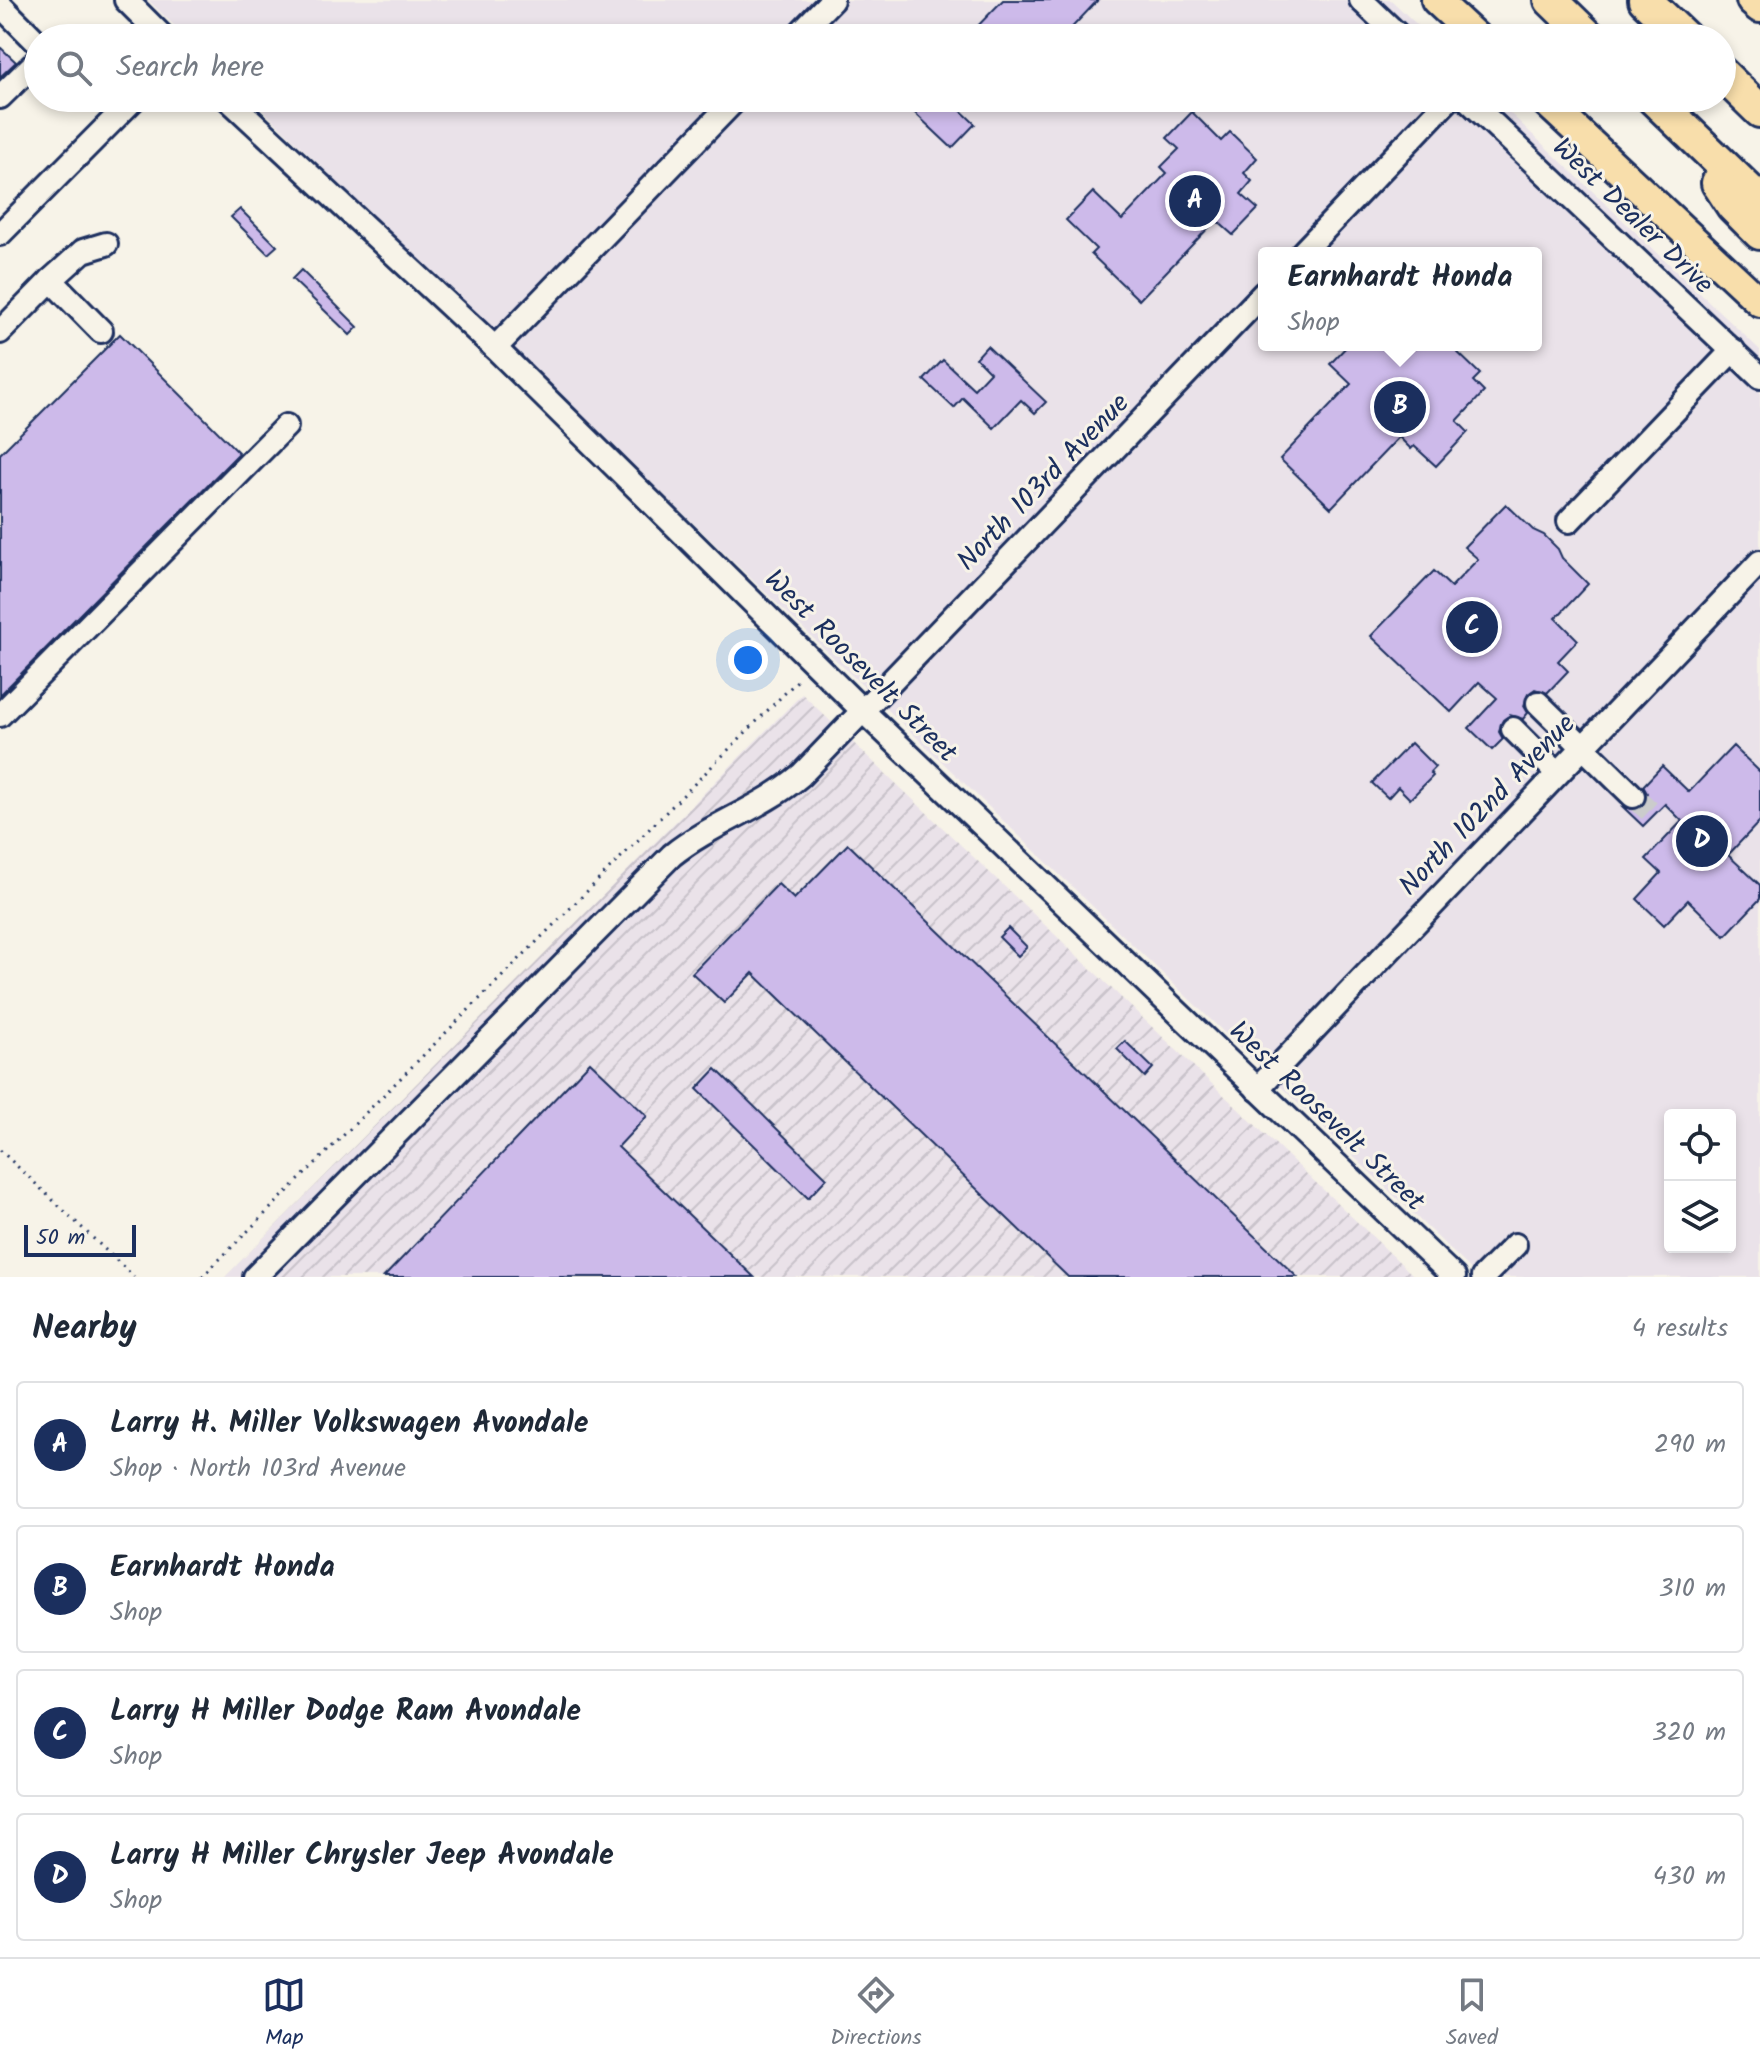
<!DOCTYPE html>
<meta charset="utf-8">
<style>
:root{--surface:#fff;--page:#f6f6f7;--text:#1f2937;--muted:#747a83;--line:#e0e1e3;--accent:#1b2f5e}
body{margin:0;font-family:Kalam,sans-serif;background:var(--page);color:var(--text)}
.controls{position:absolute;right:24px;bottom:24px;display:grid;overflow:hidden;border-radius:8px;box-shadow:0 4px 12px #0003}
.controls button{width:72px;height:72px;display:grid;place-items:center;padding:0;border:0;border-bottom:2px solid var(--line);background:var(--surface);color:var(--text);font:40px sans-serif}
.scale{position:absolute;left:24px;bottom:20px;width:112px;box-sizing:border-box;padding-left:8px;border:4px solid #1b2f5e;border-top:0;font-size:22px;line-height:28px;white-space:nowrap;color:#1b2f5e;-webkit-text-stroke:6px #f7f3e8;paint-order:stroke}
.you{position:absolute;left:748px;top:660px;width:28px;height:28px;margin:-20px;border:6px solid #fff;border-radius:50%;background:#1a73e8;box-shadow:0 0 0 12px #1a73e833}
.badge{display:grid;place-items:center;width:52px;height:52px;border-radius:50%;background:var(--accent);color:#fff;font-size:26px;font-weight:700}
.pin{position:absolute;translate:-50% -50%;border:4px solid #fff;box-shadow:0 2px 8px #0006}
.popup{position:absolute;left:1258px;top:247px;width:284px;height:104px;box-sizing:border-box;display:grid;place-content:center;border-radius:8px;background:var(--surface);filter:drop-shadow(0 2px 6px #0005);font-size:26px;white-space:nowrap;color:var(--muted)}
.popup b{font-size:30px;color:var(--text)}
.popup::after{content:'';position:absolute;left:50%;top:100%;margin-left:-16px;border:16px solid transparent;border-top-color:var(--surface)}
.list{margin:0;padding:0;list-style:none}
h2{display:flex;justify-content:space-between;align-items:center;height:104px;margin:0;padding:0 32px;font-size:34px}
h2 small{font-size:26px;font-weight:400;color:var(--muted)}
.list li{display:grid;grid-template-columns:52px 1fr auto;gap:24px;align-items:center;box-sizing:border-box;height:128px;margin:0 16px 16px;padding:0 16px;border:2px solid var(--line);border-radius:8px}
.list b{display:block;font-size:30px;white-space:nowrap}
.list p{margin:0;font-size:26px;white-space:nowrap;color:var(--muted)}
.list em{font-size:26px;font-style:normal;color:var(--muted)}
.icon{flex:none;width:44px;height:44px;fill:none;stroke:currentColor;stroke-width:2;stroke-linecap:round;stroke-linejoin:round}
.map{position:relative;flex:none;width:1760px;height:1277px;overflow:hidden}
.search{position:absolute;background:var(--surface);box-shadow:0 4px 12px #0003;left:24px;right:24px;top:24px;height:88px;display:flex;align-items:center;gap:20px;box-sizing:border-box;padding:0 28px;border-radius:44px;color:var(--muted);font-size:30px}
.sheet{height:680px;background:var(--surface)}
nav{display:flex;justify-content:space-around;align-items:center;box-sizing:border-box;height:112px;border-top:2px solid var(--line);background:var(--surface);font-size:22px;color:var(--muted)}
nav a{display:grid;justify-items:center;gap:4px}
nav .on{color:var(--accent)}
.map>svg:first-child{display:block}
.built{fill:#eae2e9;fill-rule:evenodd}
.industrial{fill:url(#industrial-furrows)}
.building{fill:#cdbaea;stroke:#1b2f5e;stroke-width:2}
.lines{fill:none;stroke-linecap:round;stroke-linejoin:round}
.minor-tunnel{stroke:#cbcccc;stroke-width:22;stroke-dasharray:22 11;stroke-linecap:butt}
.minor-casing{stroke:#1b2f5e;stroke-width:28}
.major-casing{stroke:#1b2f5e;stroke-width:34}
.highway-casing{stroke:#1b2f5e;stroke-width:38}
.path{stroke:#1b2f5e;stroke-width:3;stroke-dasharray:2 6;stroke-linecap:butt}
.minor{stroke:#f7f3e8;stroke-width:22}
.major{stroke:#f8deab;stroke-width:28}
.highway{stroke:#f8deab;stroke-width:32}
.labels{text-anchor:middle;stroke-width:6;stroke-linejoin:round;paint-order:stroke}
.street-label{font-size:28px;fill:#1b2f5e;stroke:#f7f3e8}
</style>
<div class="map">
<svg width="1760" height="1277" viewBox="0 0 1760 1277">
<defs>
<pattern id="industrial-furrows" width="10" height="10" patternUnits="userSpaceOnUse" patternTransform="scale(2)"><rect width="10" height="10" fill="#eae2e9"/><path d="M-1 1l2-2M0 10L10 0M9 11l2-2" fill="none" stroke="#c8c2ca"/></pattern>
</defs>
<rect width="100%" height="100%" fill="#f7f3e8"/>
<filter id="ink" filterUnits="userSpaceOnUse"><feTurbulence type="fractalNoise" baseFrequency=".0125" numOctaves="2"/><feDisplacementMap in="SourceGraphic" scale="16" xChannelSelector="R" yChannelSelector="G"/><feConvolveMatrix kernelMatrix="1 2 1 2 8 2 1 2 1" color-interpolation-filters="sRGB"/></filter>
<g filter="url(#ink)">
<g class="built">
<path d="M148,0H1391L1431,38H187Z"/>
<path d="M250,98H1494L1760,350V1277H1479ZM1264,253H1536V345H1264ZM1670,1115H1730V1247H1670Z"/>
</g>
<path class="industrial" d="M802,694L1415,1277H225Z"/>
<g class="building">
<path d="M1003,0H1098L1062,38H966Z"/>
<path d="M0,47L16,62L0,77Z"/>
<path d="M899,98H948L975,124L952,148Z"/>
<path d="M1192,112L1221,141L1230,132L1257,158L1244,173L1252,181L1241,194L1258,209L1233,235L1216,220L1139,300L1091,254L1096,249L1066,220L1093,192L1122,220L1167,173L1161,167L1179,149L1167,138Z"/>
<path d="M240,209L277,246L268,254L231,217Z"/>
<path d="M301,270L358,327L350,335L292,279Z"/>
<path d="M120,334L239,453L0,695V454Z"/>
<path d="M1348,345H1450L1480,374L1473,381L1484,392L1457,421L1468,432L1436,466L1414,446L1411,449L1399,437L1331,508L1280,459L1351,384L1330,364Z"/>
<path d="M987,346L1046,402L1035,413L1021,400L994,428L963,398L954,408L924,380L943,360L974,389L990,372L976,358Z"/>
<path d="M1506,504L1533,530L1544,535L1558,549L1562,558L1588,584L1556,618L1578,640L1558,661L1568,671L1547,693L1535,689L1528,694L1524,706L1528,713L1523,719L1510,715L1503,720L1499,732L1503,739L1492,750L1469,728L1497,698L1479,682L1451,712L1371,636L1434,571L1451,587L1478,559L1464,547Z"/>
<path d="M1411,743L1435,767L1430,772L1433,776L1410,799L1398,787L1388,798L1372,783Z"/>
<path d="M1733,746L1760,772V821L1728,855L1760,885V899L1725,936L1688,900L1664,925L1637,899L1661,873L1646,859L1682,821L1665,804L1643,826L1623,807L1636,810L1643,805L1647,793L1643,786L1662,766L1689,792Z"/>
<path d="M848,844L1297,1277H1068L753,973L724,1003L692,973L778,884L794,899Z"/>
<path d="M1008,928L1027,947L1018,956L999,937Z"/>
<path d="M1125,1041L1153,1068L1145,1077L1117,1049Z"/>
<path d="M590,1062L647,1116L618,1147L754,1277H384Z"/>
<path d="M716,1069L827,1178L808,1198L697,1089Z"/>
</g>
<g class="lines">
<path class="minor-tunnel" d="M1633,796L1654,815"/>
<g class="minor-casing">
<g id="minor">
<path d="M126,0L164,38"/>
<path d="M1361,0L1401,38"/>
<path d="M0,5L38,43"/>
<path d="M795,38L832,0"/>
<path d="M0,97L38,60"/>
<path d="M227,98L495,348L864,712L1454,1277"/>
<path d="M1466,98L1760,377"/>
<path d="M0,234L135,98"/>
<path d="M1302,253L1450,98"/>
<path d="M51,280L83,251L106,244"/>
<path d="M0,332L51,280L101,331"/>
<path d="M495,348L737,98"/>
<path d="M1569,521L1733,350"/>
<path d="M1538,703L1633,796"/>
<path d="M0,715L286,426"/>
<path d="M1513,729L1557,773"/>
<path d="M1257,1089L1760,562"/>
<path d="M255,1277L672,855C712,823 761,809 801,775L1264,293"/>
<path d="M1483,1277L1515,1245"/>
</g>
</g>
<g class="major-casing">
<g id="major">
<path d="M1436,0L1477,38"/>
<path d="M1542,98L1760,302"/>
</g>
</g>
<g class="highway-casing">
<g id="highway">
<path d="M1551,0L1590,38"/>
<path d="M1645,0L1685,38"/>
<path d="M1753,0L1760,6"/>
<path d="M1722,74L1760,111"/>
<path d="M1653,98L1760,201"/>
<path d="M1718,183L1733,206L1760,233"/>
</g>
</g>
<g class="path">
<path d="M0,1150L134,1277"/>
<path d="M202,1277L801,677"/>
</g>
<use href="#minor" class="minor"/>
<use href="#major" class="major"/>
<use href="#highway" class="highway"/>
</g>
</g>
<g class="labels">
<g class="street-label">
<text transform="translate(1634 215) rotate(44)" y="10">West Dealer Drive</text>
<text transform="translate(1042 481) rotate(-46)" y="10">North 103rd Avenue</text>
<text transform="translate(862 665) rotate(45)" y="10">West Roosevelt Street</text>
<text transform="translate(1486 804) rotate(-46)" y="10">North 102nd Avenue</text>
<text transform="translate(1328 1115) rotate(44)" y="10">West Roosevelt Street</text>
</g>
</g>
</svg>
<div class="controls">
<button><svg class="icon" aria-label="locate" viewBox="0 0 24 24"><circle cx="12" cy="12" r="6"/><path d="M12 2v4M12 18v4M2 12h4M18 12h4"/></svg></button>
<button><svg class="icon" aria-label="layers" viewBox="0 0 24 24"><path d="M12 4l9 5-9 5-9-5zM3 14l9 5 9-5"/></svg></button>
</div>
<div class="scale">50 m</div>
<div class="you"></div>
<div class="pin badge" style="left:1195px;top:201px">A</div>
<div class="pin badge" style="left:1400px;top:407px">B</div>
<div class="popup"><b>Earnhardt Honda</b>Shop</div>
<div class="pin badge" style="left:1472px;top:627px">C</div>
<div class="pin badge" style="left:1702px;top:841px">D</div>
<div class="search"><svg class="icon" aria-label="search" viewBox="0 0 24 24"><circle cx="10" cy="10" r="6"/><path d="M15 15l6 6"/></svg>Search here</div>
</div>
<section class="sheet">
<h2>Nearby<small>4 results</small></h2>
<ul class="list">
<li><span class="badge">A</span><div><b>Larry H. Miller Volkswagen Avondale</b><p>Shop · North 103rd Avenue</p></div><em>290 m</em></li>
<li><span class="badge">B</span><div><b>Earnhardt Honda</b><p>Shop</p></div><em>310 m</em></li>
<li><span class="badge">C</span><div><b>Larry H Miller Dodge Ram Avondale</b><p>Shop</p></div><em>320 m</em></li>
<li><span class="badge">D</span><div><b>Larry H Miller Chrysler Jeep Avondale</b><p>Shop</p></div><em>430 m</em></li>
</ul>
</section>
<nav>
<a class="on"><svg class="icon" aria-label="map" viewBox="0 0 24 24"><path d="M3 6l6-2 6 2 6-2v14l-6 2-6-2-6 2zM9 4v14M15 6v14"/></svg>Map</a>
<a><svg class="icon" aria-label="directions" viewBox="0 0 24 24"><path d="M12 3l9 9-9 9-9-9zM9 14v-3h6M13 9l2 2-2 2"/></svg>Directions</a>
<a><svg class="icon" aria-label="saved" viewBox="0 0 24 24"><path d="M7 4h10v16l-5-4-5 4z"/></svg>Saved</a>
</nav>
